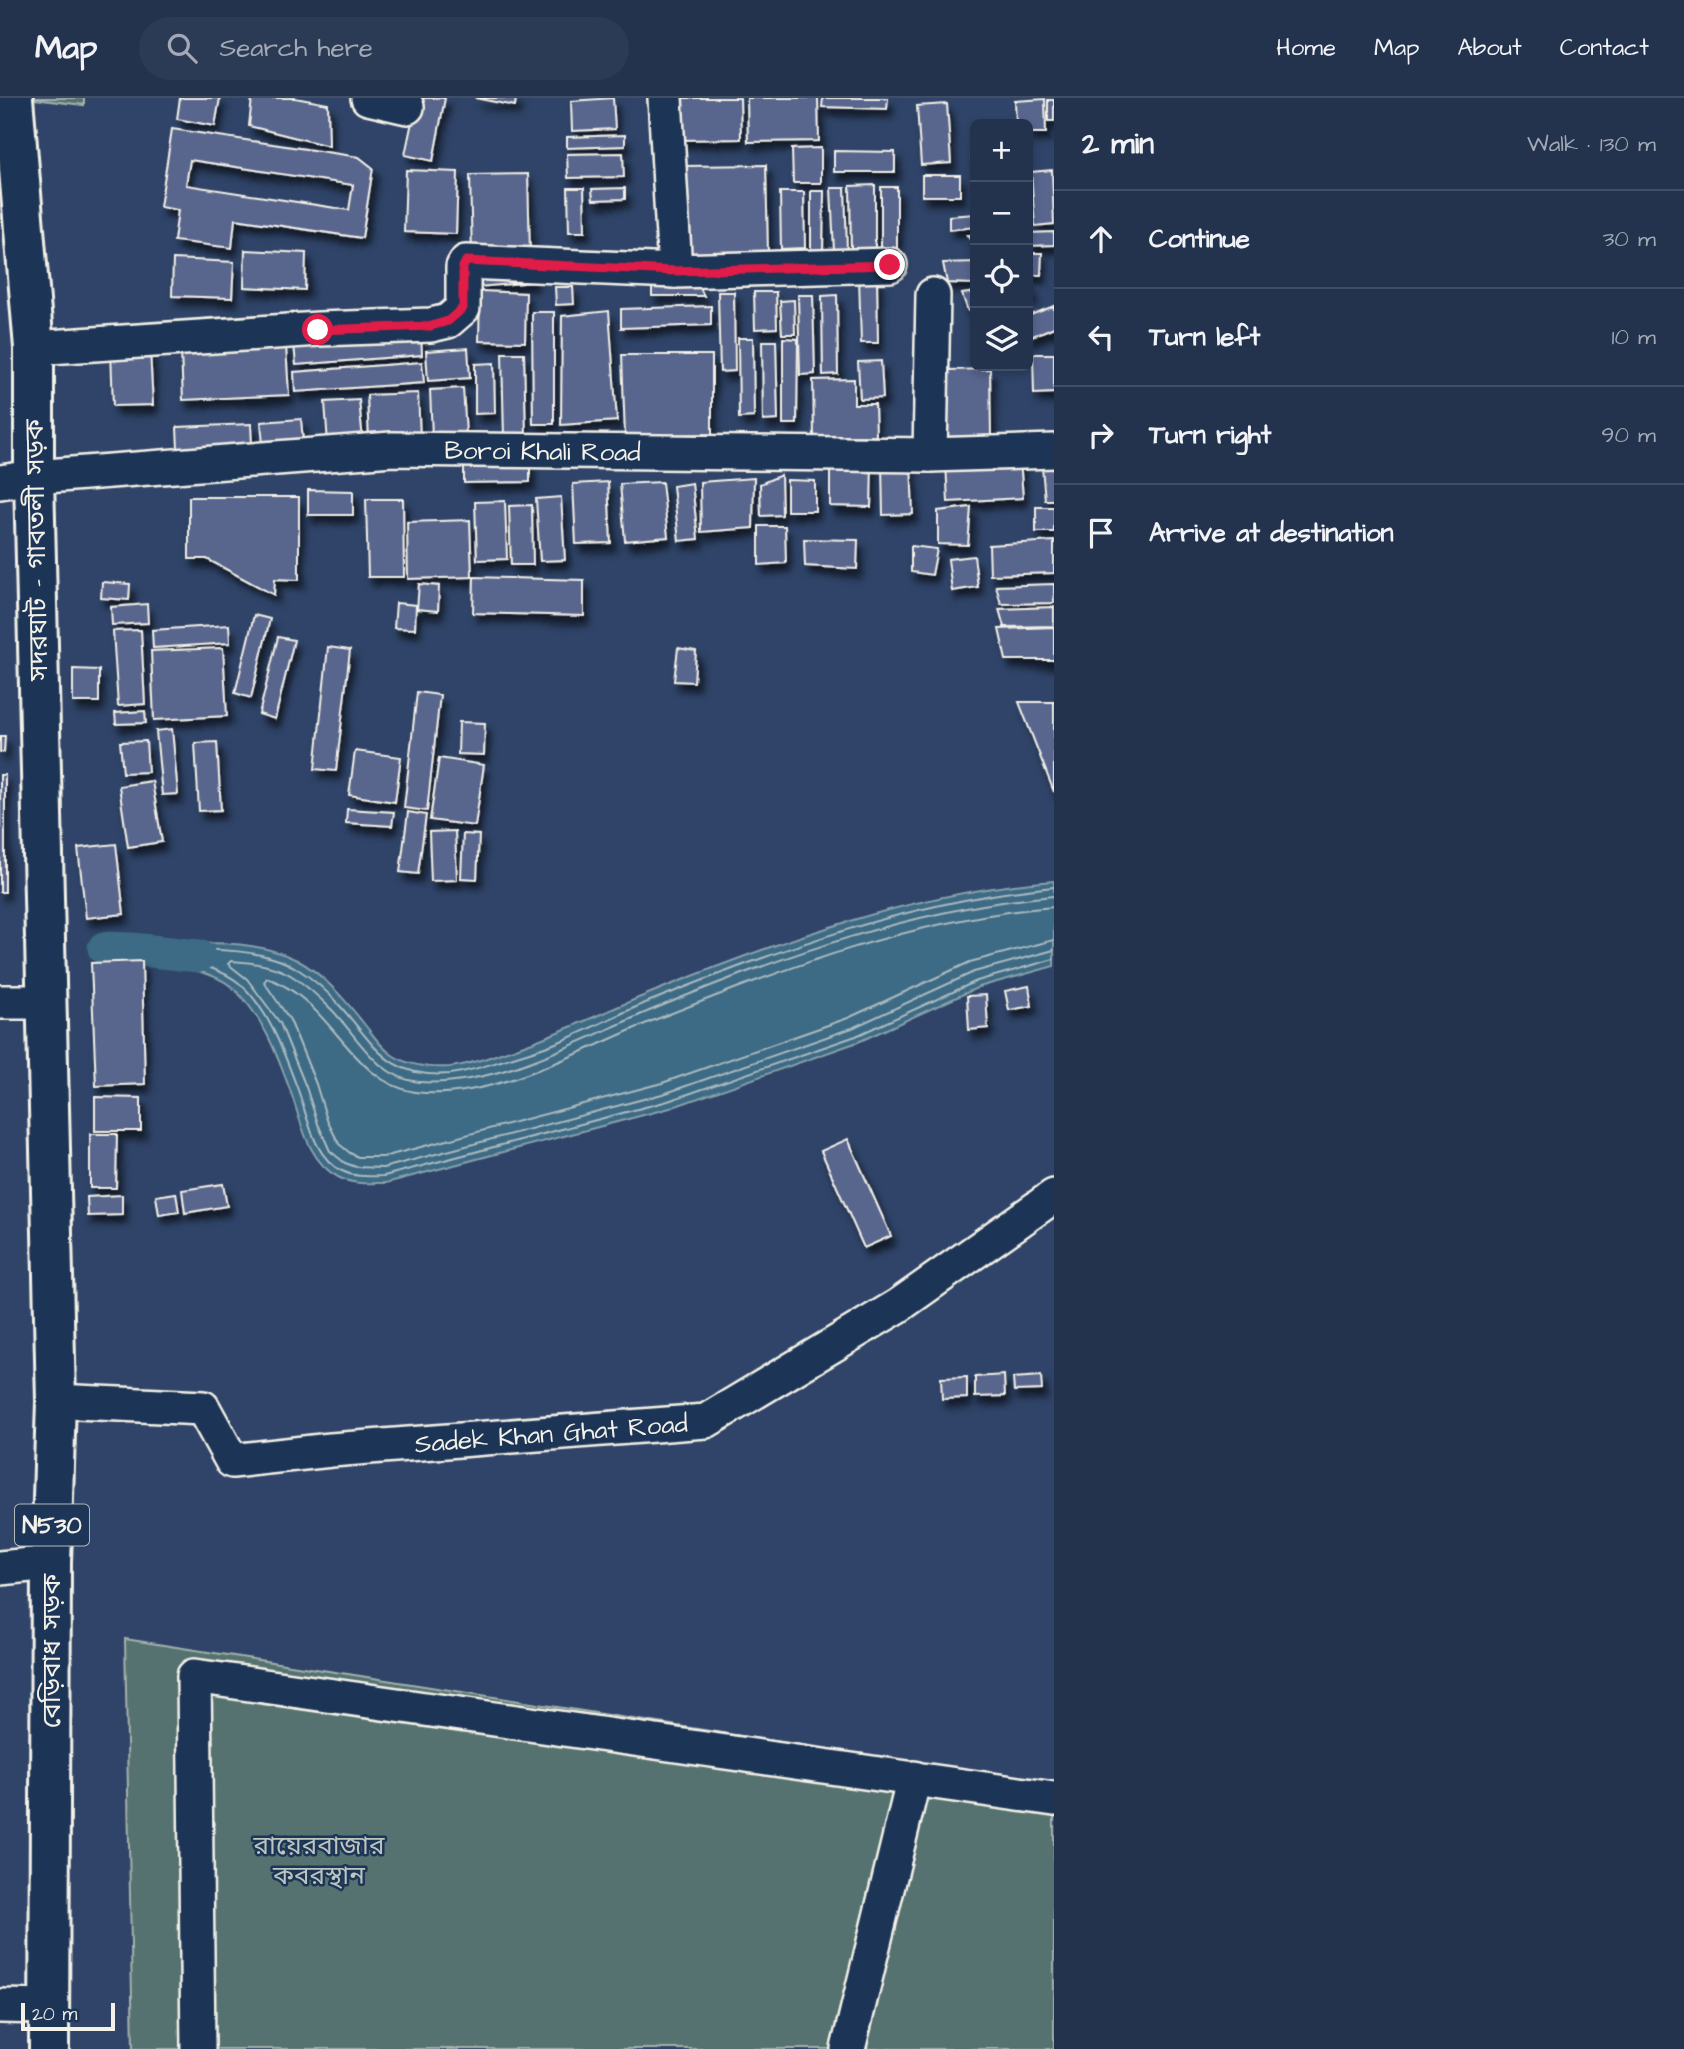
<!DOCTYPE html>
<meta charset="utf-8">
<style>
:root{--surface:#23334e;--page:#2b3b55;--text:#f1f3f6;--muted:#a3aab6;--line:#404e66}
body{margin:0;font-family:"Architects Daughter","Noto Sans Bengali",sans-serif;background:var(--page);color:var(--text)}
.controls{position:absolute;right:21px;top:21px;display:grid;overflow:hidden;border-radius:10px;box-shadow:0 4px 10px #0003}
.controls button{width:63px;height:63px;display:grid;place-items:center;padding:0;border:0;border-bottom:2px solid var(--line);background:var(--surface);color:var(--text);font:35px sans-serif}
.scale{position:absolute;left:21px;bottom:18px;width:94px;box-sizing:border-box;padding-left:7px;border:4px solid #f4f1e8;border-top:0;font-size:19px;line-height:24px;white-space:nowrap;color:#f4f1e8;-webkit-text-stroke:5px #1d3557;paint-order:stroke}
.stop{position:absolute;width:21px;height:21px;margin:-16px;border:5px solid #e11d48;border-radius:50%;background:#fff}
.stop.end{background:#e11d48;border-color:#fff;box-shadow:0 2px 7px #0008}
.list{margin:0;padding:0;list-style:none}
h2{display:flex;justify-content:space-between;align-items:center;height:91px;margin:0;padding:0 28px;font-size:30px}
h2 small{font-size:23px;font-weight:400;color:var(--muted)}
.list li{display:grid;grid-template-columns:46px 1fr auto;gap:21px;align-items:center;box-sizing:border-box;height:98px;padding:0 28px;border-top:2px solid var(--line)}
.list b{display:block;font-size:26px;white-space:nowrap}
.list em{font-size:23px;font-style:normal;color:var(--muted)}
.icon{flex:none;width:38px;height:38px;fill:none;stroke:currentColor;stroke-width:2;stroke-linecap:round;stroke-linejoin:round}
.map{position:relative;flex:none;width:1054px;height:1951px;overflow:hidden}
header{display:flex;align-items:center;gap:42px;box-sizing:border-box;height:98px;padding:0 35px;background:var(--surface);border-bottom:2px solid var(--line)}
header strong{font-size:33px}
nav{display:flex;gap:38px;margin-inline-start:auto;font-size:24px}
.search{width:490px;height:63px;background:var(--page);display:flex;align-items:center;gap:18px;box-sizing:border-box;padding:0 24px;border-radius:38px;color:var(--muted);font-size:26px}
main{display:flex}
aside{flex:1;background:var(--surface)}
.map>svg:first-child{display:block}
.green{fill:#547270;stroke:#a4b2ac;stroke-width:2}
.water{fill:#3e6a84;stroke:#87a0ac;stroke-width:2}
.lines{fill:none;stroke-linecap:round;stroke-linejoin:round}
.shore{stroke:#abbbc0;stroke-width:2}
.canal{stroke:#3e6a84;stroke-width:33}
.building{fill:#58668e;stroke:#f4f1e8;stroke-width:2;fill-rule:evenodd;filter:url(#shadow)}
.minor-casing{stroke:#f4f1e8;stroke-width:38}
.highway-casing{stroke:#f4f1e8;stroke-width:44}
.minor{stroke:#1d3557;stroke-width:33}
.highway{stroke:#1d3557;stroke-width:38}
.route{stroke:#e11d48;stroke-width:9}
.labels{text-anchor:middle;stroke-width:5;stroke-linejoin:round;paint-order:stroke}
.shield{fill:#1d3557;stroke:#b4b9bc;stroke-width:2}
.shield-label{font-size:24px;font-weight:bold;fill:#f4f1e8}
.street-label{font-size:26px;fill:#f4f1e8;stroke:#1d3557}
.park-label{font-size:26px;fill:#bcc5be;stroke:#1d3557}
</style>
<header>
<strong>Map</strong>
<div class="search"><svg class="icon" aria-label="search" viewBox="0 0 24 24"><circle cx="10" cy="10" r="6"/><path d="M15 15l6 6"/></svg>Search here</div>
<nav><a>Home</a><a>Map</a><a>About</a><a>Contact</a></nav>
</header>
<main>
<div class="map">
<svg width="1054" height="1951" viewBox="0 0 1054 1951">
<defs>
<filter id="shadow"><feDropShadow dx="4.5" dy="8" stdDeviation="3.5" flood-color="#0009"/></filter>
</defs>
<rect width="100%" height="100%" fill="#2f4468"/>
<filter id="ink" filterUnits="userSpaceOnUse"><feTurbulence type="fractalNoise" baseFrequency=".0143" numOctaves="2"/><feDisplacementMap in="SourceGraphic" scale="14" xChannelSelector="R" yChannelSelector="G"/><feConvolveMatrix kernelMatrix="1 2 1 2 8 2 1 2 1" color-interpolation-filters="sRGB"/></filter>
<g filter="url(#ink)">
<g class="green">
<path d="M26,0H84V7Z"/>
<path d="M125,1541L1054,1687V1951H133Z"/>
</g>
<path class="water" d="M1054,783V868L979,889L858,944L670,1010L386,1085C370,1085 353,1087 338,1079C307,1063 301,1022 290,992C277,957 264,920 236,893C218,874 186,871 161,865L154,861L152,855L156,850C201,843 255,841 297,862C324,876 347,904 365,927C374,938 382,951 394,958C410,968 431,970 450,969C467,967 485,961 501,955C552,939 599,916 648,896C775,844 917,793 1054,783Z"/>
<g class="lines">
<g class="shore">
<path d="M1054,789C915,802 782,850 653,902C622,914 592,930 561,943C542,951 521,956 501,963C485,968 467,974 450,976C387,981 376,948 340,908C328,894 312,880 296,870C266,852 211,849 177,854L172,858L175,861C197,866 220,870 239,885C268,909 285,957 298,992C308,1019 313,1059 342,1073C356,1080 370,1078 384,1078L668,1003L856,938L977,883L1054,861"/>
<path d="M1054,798C919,809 778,859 654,911C584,940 496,990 419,984C377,980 358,939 332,912C320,900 306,887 292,878C275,867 250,864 231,863L228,866L247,881L280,925L306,989L318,1026L330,1053L345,1065L356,1069L383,1070L666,995L852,930L974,874L1054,852"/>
<path d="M1054,809C918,819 787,870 662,919C592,946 492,1005 415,994C351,985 332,902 267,880L264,884L290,922L316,986L327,1022L339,1046L350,1055L358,1059H383L662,985L848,920L970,864L1054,842"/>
</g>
<path class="canal" d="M104,850L132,851L199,858"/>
</g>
<g class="building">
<path d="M180,0H220L215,28L177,21Z"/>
<path d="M252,0H295L328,6L329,48L249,28Z"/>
<path d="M417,0H445L433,63L405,57Z"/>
<path d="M475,0H516L515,8Z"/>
<path d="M613,0L615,31L572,33L571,3Z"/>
<path d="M678,0H740L741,41L678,42Z"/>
<path d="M747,0H818L819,43L748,44Z"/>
<path d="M823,0H888L887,11L822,9Z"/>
<path d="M1045,1L1046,35H1028V26H1016L1015,3Z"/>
<rect x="1048" y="2" width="6" height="21"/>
<path d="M947,6L951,65L921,67L917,8Z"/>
<path d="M172,31L359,59L373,70L362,140L235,121L232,150L174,143L178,112L160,109ZM190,62L353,87L349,112L186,87Z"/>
<path d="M625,37V48L567,50V39Z"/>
<path d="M971,43H975V64H972Z"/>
<path d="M821,50V85H793L792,51Z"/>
<path d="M834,53L895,54V74H834Z"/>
<path d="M623,55L624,79L568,80L567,56Z"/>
<path d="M766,67L768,155L686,156L684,68Z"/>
<path d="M406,72L458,74L456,136L404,134Z"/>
<path d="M1052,72L1054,126L1035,128L1031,74Z"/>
<path d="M528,76L530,156L472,157L470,77Z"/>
<rect x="922" y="77" width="38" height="21"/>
<path d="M875,87V153H851L850,88Z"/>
<path d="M881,89H897V153L881,152Z"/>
<path d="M568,90H584L585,134H569Z"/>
<path d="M625,90V101L593,102L592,91Z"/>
<path d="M831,90H845L847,153H834Z"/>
<path d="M811,93H824L823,153H811Z"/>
<path d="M780,94H804L805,150L781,151Z"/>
<path d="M975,116V129L949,132V118Z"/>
<path d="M1054,134V147L1028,148V135Z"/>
<path d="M967,137H975V149Z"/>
<path d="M245,152L306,155L305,192L244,189Z"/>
<path d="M1028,155H1042L1041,177H1028Z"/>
<path d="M173,161L234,164L232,200L172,198Z"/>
<path d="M975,164V186L947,185L943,165Z"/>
<path d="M532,169L534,184L478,189L477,174Z"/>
<path d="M859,179H877L878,245H861Z"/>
<path d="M1028,184L1033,198L1028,199Z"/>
<path d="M555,189H573L574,206L556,207Z"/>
<path d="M652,190H700L704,198H652Z"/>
<path d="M480,193L526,195L525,244L479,243Z"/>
<path d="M718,194H734L735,273L720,274Z"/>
<path d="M754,194H776L777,230L755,231Z"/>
<path d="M975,194V212L968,213L962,196Z"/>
<path d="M798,197H813L815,276L800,277Z"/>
<path d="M837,197L838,276L823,277L822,198Z"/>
<path d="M794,202L795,236H782L780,203Z"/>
<path d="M711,208V227L621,230V211Z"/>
<path d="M1054,208V229L1028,240V218Z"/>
<path d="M609,213L617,323L561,327L562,218Z"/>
<path d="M532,214H554V326H533Z"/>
<path d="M421,236L422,257L296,267L294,246Z"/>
<path d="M738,240H753L754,319L739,320Z"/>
<path d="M783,240L798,241L797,326H783Z"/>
<path d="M762,243H776L778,322L763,323Z"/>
<path d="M286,248L289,297L183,302L181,253Z"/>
<path d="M468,250L470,280L428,283L426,253Z"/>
<path d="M150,252L153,307L113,308L111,253Z"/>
<path d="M502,255H524L526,339H504Z"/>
<path d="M1033,256H1054V295L1034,296Z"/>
<path d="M622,257H712V336L625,338Z"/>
<path d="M881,263L883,300L860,301L858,264Z"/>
<path d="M422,264L424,285L295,294L294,274Z"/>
<path d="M494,265L495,315L475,316V266Z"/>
<path d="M990,271L991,338L948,339L947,272Z"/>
<path d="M854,281V306H875L876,338L814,339L813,282Z"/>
<path d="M463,290L466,336L432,338L430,292Z"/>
<path d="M418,295L420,340L369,342L367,297Z"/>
<path d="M359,302L363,343L328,346L325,304Z"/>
<path d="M301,321L303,343L263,347L261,324Z"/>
<path d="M251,326L252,347L178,351L177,329Z"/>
<path d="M1020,361L1023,400L948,404L946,364Z"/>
<path d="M830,362H872L871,409L830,408Z"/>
<path d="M530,363V384L464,385V364Z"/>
<path d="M882,366H911L913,416L883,417Z"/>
<path d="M1054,368V402H1045L1042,369Z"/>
<path d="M781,377L782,417L761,418L760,386Z"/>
<path d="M754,380L753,430L701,434L700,384Z"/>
<path d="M787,382L815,383V413H787Z"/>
<path d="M608,384L611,445L576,446L573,386Z"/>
<path d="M662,384L668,439L625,443L620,386Z"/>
<path d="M692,385L698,441L679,443L673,388Z"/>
<path d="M308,392L353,393V417H308Z"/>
<path d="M189,399H299V482L275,481L274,497L207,461H189Z"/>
<path d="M561,399L565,462L540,463L536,401Z"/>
<path d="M366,401H403L404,479H368Z"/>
<path d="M505,403L507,461L477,462L475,404Z"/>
<path d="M532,407L533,467H511L509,408Z"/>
<path d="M971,409L968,447L938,446V413Z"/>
<rect x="1036" y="409" width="18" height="25"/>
<path d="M470,422L472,479L408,481L407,424Z"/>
<path d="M759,428H785L786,465L759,467Z"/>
<path d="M804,441L858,442L857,471L805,468Z"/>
<path d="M1054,443V475L990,477L989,447Z"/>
<path d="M911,448L937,451L932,477L911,474Z"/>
<path d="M974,458L978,489L952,493L948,461Z"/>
<path d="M474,479L584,482V518L473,515Z"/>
<path d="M102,484L130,486L129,502L101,500Z"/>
<path d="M419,486L439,488L438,513L417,511Z"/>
<path d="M1054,486V505L1001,506L996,488Z"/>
<path d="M396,505L416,507L415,531L394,530Z"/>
<path d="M147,506L148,525L112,527L111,509Z"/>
<path d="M1054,509V528L1004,529L999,511Z"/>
<path d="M254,517L270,521L251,600L235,595Z"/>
<path d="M229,527L230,545L153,550L152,532Z"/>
<path d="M1054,529V562H1006L999,531Z"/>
<path d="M141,532L145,606L118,608L113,533Z"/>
<path d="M278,539L294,542L275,621L259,616Z"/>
<path d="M328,549L350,552L336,673L315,671Z"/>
<path d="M223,550L227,618L154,622L151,553Z"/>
<path d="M678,550L696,553L694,584L674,583Z"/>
<path d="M73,571L99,572V604H73Z"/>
<path d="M417,594L440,597L427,713L404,710Z"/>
<path d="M1019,604H1054V694Z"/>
<path d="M145,613L146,625L116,626L115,615Z"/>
<path d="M459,624L485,625L484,657L458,656Z"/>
<path d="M172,631L178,696L162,697L156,633Z"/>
<path d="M0,638H5L4,654H0Z"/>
<path d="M146,643L148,674L123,675L120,644Z"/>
<path d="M217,644L221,712L199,713L195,645Z"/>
<path d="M355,653L401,659L395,704L349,697Z"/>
<path d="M439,660L484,667L475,728L430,722Z"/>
<rect x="0" y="677" width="5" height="117"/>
<path d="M152,683L162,744L128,749L119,688Z"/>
<path d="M347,711L394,714L392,728L346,725Z"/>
<path d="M408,714L426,717L418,776L400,774Z"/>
<path d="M455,733L457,782L431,783L429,734Z"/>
<path d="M463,736L479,737L477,781L461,780Z"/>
<path d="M116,746L124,816L86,820L78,750Z"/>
<path d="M142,863L145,986L96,988L91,865Z"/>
<path d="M1029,888L1032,908L1009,912L1005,893Z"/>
<path d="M986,897L988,930L969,932L967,898Z"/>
<path d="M95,999L141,1000V1033H95Z"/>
<path d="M90,1036H117L116,1090H90Z"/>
<path d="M848,1041L891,1138L864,1150L821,1053Z"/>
<path d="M223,1086L227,1108L185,1115L182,1092Z"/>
<path d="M176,1095L179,1114L159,1117L156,1098Z"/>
<path d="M122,1097V1117L88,1118L87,1099Z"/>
<path d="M1004,1277L1005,1298L975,1299V1279Z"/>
<path d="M1041,1278L1042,1292L1014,1293L1013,1280Z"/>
<path d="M967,1279V1300L942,1301L941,1280Z"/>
</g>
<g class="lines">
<g class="minor-casing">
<g id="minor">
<path d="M368,0L407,9"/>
<path d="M665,0L675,173"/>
<path d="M34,250L319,231L431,227L448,223L463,210V169L466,164L675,173L890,167"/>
<path d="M930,357L933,197"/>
<path id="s1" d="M0,384L34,379L392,351L930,357L1054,353"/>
<path d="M0,904H47"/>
<path id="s2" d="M56,1303L203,1310L232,1363L331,1352L706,1323L898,1208L1054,1098"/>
<path d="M0,1470L51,1465"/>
<path d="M0,1908L50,1909"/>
<path d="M198,1951L194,1578L1054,1701"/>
<path d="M848,1951L914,1680"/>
</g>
</g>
<g class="highway-casing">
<path id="highway" d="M13,0L34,250V379L56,1303L51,1465L49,1951"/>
</g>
<use href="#minor" class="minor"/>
<use href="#highway" class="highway"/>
</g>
</g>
<g class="lines" filter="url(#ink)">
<path class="route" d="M318,232L431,228L448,223L463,210V169L466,163L675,173L890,167"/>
</g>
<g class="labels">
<rect class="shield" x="15" y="1406.5" width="74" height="41" rx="5"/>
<g class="shield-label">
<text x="52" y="1435">N530</text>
</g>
<g class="street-label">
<text dy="9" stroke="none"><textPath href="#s1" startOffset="544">Boroi Khali Road</textPath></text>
<text transform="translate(36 452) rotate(-91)" y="9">সদরঘাট - গাবতলী সড়ক</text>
<text dy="9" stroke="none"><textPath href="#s2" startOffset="528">Sadek Khan Ghat Road</textPath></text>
<text transform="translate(51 1553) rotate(-90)" y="9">বেড়িবাধ সড়ক</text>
</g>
<g class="park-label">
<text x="319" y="1756">রায়েরবাজার<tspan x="319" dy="30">কবরস্থান</tspan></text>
</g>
</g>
</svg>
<div class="controls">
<button>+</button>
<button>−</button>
<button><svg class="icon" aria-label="locate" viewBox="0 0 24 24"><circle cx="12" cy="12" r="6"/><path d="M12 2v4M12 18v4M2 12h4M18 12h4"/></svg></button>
<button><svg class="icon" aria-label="layers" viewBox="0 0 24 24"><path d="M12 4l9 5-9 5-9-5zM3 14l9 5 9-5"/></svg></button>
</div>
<div class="scale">20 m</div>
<div class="stop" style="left:318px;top:232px"></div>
<div class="stop end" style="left:890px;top:167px"></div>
</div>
<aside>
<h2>2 min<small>Walk · 130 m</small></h2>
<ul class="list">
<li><svg class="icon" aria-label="ahead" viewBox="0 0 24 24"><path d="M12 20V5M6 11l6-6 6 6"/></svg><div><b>Continue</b></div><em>30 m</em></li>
<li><svg class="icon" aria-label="left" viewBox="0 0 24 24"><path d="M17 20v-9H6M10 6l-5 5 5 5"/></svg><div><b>Turn left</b></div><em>10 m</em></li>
<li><svg class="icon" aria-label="right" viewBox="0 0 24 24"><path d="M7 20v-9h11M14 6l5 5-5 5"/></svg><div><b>Turn right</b></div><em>90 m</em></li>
<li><svg class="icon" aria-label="arrive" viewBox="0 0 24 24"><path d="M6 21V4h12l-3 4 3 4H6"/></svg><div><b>Arrive at destination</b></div></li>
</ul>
</aside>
</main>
